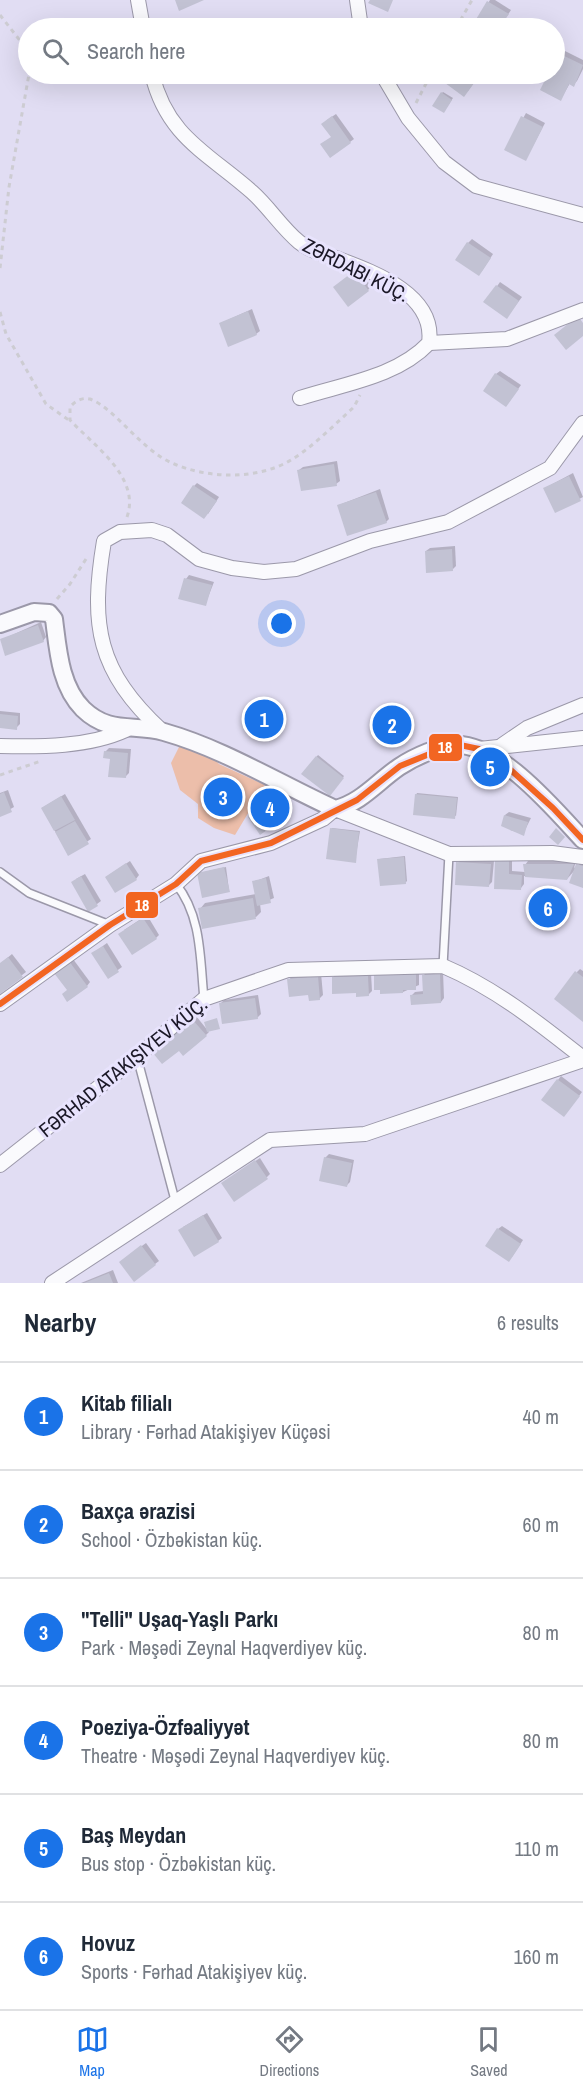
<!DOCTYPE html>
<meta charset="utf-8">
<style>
:root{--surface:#fff;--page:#f2f2f3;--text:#1f2937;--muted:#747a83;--line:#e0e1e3;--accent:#1a73e8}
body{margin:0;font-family:"Archivo Narrow",sans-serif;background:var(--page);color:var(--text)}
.you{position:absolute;left:282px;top:624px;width:21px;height:21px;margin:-15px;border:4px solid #fff;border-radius:50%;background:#1a73e8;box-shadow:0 0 0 9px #1a73e833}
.badge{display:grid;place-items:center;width:39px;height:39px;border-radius:50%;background:var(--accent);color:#fff;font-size:20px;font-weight:700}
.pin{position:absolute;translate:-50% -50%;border:3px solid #fff;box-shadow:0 2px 6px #0006}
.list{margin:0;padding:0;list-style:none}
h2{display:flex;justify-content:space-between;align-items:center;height:78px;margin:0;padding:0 24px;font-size:26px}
h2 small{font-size:20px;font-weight:400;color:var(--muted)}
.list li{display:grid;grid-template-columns:39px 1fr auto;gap:18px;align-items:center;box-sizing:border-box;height:108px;padding:0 24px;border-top:2px solid var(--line)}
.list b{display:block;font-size:22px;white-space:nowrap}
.list p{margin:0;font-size:20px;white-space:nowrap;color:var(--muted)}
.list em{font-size:20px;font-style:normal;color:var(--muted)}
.icon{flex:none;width:33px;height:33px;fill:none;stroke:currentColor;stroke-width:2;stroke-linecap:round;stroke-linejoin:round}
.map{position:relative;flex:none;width:583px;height:1283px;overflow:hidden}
.search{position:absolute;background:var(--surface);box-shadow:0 6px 24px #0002;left:18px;right:18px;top:18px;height:66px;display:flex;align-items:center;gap:15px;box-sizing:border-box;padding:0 21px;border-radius:33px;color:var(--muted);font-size:22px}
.sheet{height:726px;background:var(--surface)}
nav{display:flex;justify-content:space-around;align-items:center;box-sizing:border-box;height:84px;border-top:2px solid var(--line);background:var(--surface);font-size:16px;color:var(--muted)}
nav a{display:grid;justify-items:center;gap:3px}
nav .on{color:var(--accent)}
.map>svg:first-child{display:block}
.green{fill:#ecbeaa}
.water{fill:#bda8f9}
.shadow{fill:#0003}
.building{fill:#c2c2d3}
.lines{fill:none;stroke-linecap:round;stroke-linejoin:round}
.service-casing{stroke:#9b98a9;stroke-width:10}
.minor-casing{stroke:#9b98a9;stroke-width:16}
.tertiary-casing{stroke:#9b98a9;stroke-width:20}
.path{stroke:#cdccd2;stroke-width:3;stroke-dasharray:4.5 4.5;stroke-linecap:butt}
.service{stroke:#fafafd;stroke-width:7}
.minor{stroke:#fafafd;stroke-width:14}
.tertiary{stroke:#fafafd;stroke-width:16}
.bus-1-casing{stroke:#e8e3fd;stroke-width:10}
.bus-1{stroke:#f26522;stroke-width:6}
.labels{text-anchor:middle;stroke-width:6;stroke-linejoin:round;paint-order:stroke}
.street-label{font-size:20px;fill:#1b1827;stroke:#e8e3fd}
.line-badge{stroke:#e8e3fd;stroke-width:2}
.badge-label{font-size:16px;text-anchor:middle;font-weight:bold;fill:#fff}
</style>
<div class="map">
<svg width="583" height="1283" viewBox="0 0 583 1283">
<rect width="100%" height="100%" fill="#e1ddf3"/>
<path class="green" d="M180,745L209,753L219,764L265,785L235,835L214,828L198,818V804L180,790L171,763Z"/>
<path class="water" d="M534,901H561V914L534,915Z"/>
<g class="shadow">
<path d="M490,0H495L511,10L499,28H479L474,25Z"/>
<path d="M563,50L583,60V69L577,81L573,85L570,83L561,99L542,89L550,74H554V64Z"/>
<path d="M447,74H477L479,75L468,91L443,80Z"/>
<path d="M443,92L453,98L445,110L442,93Z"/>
<path d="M526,113L545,123L526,159L506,149Z"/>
<path d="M336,114L354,139L350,142L332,137L327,120Z"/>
<path d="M472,239L493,254L482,271L468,243Z"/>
<path d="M358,269L371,286L368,290L335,287Z"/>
<path d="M500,282L522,297L510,313L486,302Z"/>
<path d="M252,309L260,331L256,334L221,323Z"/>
<path d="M500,371L521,385L506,406L496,374Z"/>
<path d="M337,461L340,481L336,484L299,470L303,467Z"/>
<path d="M573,473L583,497L556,511L545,488Z"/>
<path d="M197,483L219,497L208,514L194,486Z"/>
<path d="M380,489L389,519L386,522L339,505Z"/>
<path d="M455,546L456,566L453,569L426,551L430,548Z"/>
<path d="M189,575L214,582L205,605L186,579Z"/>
<path d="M41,622L46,637L43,641L1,640Z"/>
<path d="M0,711L20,713V724L16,728L0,727Z"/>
<path d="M109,748L131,749L129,773L126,776L105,752Z"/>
<path d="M318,755L344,776L330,794L303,774Z"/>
<path d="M8,790L14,807L0,815V793Z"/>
<path d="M417,793L458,797L456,816L416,795Z"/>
<path d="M65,794L91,839L68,854L42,808Z"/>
<path d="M277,796L288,812L261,833L254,814Z"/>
<path d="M509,812L531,818L523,834L510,830L505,815Z"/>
<path d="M332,828L360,831L355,861L331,829Z"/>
<path d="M405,856L407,881L405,883L379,859Z"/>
<path d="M512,857V871L525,872V865L528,861H576L574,868L583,862V887L575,870L567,879L524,876V884L521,888L497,860Z"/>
<path d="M461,859L494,861L492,882L489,885L458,863Z"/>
<path d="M130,861L139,875L136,879L106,877Z"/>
<path d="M226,867L229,890L200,873Z"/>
<path d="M85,874L101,901L89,910L76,879Z"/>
<path d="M269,876L274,898L260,904L261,912L256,917L200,909L205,903L256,894L253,882Z"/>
<path d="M147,915L159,935L156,938L124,930Z"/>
<path d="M107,943L122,967L108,977L93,953Z"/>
<path d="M12,954L26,972L0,992V964Z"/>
<path d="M73,959L90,982L87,986L68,990L56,973Z"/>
<path d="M419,969V985L403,992L376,973Z"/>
<path d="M580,969L583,971V1020L577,972Z"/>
<path d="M443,971L444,998L441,1002L412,995L415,992L424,991L423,976L427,972Z"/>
<path d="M321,973L323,995L319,999L289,980L292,976Z"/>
<path d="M371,973L372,991L368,995L333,977L337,974Z"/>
<path d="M258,995L261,1014L257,1018L220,1004L224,1000Z"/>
<path d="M196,1016L209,1032L206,1035L179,1049L158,1048Z"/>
<path d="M561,1076L582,1092L567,1112L558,1080Z"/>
<path d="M329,1154L354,1160L350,1182L346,1186L325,1158Z"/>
<path d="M260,1158L270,1174L267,1177L227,1180Z"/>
<path d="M207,1213L222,1238L218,1241L183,1227Z"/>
<path d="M502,1226L523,1240L512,1257L498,1229Z"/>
<path d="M146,1243L159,1261L134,1280L124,1259Z"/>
<path d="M113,1270L118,1283H81Z"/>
</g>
<g class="building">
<path d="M175,0H204L179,11Z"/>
<path d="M370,0H393L388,12L368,3Z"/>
<path d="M487,1L509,14L499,28H476L472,26Z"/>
<path d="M558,53L583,65L574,87L569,84L561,101L540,90L548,74H554V60Z"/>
<path d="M446,74H469L477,79L464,97L441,80Z"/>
<path d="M441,92L452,100L444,113L432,106Z"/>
<path d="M332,116L351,143L330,158L320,144L331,137L321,124Z"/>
<path d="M521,116L543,127L526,161L504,150Z"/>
<path d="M467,242L491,258L479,276L455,260Z"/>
<path d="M354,271L369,291L348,307L333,287Z"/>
<path d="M496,285L519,301L507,319L483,302Z"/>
<path d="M248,311L257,335L228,347L219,323Z"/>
<path d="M578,316L583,323V336L566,350L554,335Z"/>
<path d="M495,373L519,389L506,407L483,391Z"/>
<path d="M334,464L337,486L301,491L297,470Z"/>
<path d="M569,476L581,501L555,513L543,488Z"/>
<path d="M193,485L217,501L204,519L181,503Z"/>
<path d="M376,492L387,523L347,536L337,505Z"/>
<path d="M452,549L453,571L426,573L425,551Z"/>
<path d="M184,578L212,585L206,606L178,599Z"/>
<path d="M38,625L44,642L5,656L0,639Z"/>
<path d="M0,714L18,716L17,730L0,728Z"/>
<path d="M104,751L128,753L126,778L108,777L110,759L103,758Z"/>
<path d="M316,756L344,778L330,796L301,774Z"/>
<path d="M4,792L12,812L0,817V794Z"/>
<path d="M415,794L457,798L455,819L413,815Z"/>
<path d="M61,796L75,820L54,831L41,808Z"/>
<path d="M273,799L285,817L260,835L248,817Z"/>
<path d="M504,815L528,822L524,836L501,826Z"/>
<path d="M75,821L89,844L68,856L55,832Z"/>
<path d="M330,828L359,832L356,863L326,859Z"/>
<path d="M556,828L565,837L558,845L549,837Z"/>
<path d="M404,857L406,884L380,886L377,859Z"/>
<path d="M495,859L509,860V874L522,875L521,890L494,889Z"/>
<path d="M456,862L491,864L489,887L455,885Z"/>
<path d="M126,863L137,880L115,893L105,877Z"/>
<path d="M523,864H574L567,880L525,877Z"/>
<path d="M576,864L583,866V888L569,883Z"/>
<path d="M224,867L230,892L202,898L197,873Z"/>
<path d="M81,876L98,906L88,912L71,882Z"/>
<path d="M266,878L271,903L257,906L252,881Z"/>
<path d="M253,898L256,919L202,929L198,908Z"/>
<path d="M143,918L157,939L132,955L118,934Z"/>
<path d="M103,946L119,972L108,979L91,953Z"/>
<path d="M8,957L23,977L0,994V963Z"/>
<path d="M69,961L88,987L67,1002L62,994L67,990L54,973Z"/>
<path d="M575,971L583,977V1022L554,999Z"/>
<path d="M416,972V990H403V993L380,994V990H374V973Z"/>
<path d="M440,974L441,1003L411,1005L410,995L423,994L422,975Z"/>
<path d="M318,976L320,1000L309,1001L308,995L289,997L287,979Z"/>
<path d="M368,976L369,996L356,997V993L332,994V977Z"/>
<path d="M255,998L258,1019L222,1024L219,1003Z"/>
<path d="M217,1018L220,1029L207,1032L204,1022Z"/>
<path d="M192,1019L207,1036L183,1056L179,1051L162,1064L152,1052Z"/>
<path d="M557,1079L580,1096L564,1117L541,1100Z"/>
<path d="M324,1157L352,1163L347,1187L319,1181Z"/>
<path d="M255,1160L268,1179L234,1202L221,1183Z"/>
<path d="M203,1215L219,1242L194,1257L178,1230Z"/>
<path d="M497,1228L521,1244L509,1262L485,1246Z"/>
<path d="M141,1245L156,1265L134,1282L119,1262Z"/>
<path d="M109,1273L113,1283H84Z"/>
</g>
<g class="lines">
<g class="service-casing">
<g id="service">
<path d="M0,872L29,893L110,925"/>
<path d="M176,884C202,916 200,960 204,999"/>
<path d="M443,966L449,854"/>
<path d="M137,1057L175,1200"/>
</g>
</g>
<g class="minor-casing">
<g id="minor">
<path d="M138,0L143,28"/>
<path d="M357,0L361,28"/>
<path d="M152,74C167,137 208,153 252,192C269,207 281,227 299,242C310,251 323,254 336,258C373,272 436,294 429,343C397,377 343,384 300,398"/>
<path d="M382,74L408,118L444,162L476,186L583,215"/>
<path d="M429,343L507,339L583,310"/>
<path d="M162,731C97,671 90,625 104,541L120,532L152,530L167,535L199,559L232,568L264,572L296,569L370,541L448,522L550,468L583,423"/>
<path d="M502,745L527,728L583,705"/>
<path d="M0,746C41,747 89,747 126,730"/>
<path d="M479,749L583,738"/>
<path d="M0,1004L110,925L176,884L201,861L271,843L323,819L335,809L449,854L552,853L583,857"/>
<path d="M0,1165L137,1057L204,999L288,970L443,966C495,988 540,1024 583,1058"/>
<path d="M52,1283L270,1140L365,1134L583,1060"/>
</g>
</g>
<g class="tertiary-casing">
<path id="tertiary" d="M0,624L34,612L49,613L54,619C58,650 60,686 83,709C110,735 134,723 164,732C224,749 278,783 335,809C361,803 377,782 399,767C414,757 440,745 458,745C501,745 556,811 583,840"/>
</g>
<g class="path">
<path d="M0,15L25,47L28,55"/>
<path d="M456,28L472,0"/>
<path d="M416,103L431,74"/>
<path d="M0,268L9,187L29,74"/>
<path d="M0,312L6,334L46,404L70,421"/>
<path d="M127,517C141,477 93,445 70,420V407C75,401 82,397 90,399C116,409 140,449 172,463C207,479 258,480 291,460C314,446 334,425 354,407L360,395"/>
<path d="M57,599L70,584L86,559"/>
<path d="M0,775L41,761"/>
</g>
<use href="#service" class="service"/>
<use href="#minor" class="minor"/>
<use href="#tertiary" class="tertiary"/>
<g class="bus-1-casing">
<path id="bus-1" d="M0,1004L110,925L176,884L201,861L271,843L357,800L400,766L449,746L460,745L479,749L503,763L553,808L583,840"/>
</g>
<use href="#bus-1" class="bus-1"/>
</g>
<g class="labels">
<g class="street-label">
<text transform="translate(356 270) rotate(27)" y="7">ZƏRDABI KÜÇ.</text>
<text transform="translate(123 1067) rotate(-39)" y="7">FƏRHAD ATAKIŞIYEV KÜÇ.</text>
</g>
</g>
<g class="line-badge">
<rect x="428" y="733" width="35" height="29" rx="6" fill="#f26522"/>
<rect x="125" y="891" width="34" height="28" rx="6" fill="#f26522"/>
</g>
<g class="badge-label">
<text x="445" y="753">18</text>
<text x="142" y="911">18</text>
</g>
</svg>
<div class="you"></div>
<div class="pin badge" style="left:264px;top:719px">1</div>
<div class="pin badge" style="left:392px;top:725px">2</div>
<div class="pin badge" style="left:223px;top:797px">3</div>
<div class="pin badge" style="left:270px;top:808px">4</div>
<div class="pin badge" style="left:490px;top:767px">5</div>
<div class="pin badge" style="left:548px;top:908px">6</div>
<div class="search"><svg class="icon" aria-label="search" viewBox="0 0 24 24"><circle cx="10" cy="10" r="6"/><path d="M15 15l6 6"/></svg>Search here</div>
</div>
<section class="sheet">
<h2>Nearby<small>6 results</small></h2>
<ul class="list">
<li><span class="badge">1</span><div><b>Kitab filialı</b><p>Library · Fərhad Atakişiyev Küçəsi</p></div><em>40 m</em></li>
<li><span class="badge">2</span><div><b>Baxça ərazisi</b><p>School · Özbəkistan küç.</p></div><em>60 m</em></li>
<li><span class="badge">3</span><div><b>&quot;Telli&quot; Uşaq-Yaşlı Parkı</b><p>Park · Məşədi Zeynal Haqverdiyev küç.</p></div><em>80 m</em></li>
<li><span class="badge">4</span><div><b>Poeziya-Özfəaliyyət</b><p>Theatre · Məşədi Zeynal Haqverdiyev küç.</p></div><em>80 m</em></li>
<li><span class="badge">5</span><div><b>Baş Meydan</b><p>Bus stop · Özbəkistan küç.</p></div><em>110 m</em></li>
<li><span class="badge">6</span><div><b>Hovuz</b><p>Sports · Fərhad Atakişiyev küç.</p></div><em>160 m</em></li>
</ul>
</section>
<nav>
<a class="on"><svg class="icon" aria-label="map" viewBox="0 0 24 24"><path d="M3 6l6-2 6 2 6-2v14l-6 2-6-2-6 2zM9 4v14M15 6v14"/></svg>Map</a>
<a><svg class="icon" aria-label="directions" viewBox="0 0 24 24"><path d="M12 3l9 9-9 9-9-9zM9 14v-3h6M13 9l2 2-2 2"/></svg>Directions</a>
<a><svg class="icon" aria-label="saved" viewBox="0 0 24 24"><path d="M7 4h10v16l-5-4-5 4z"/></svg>Saved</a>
</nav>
